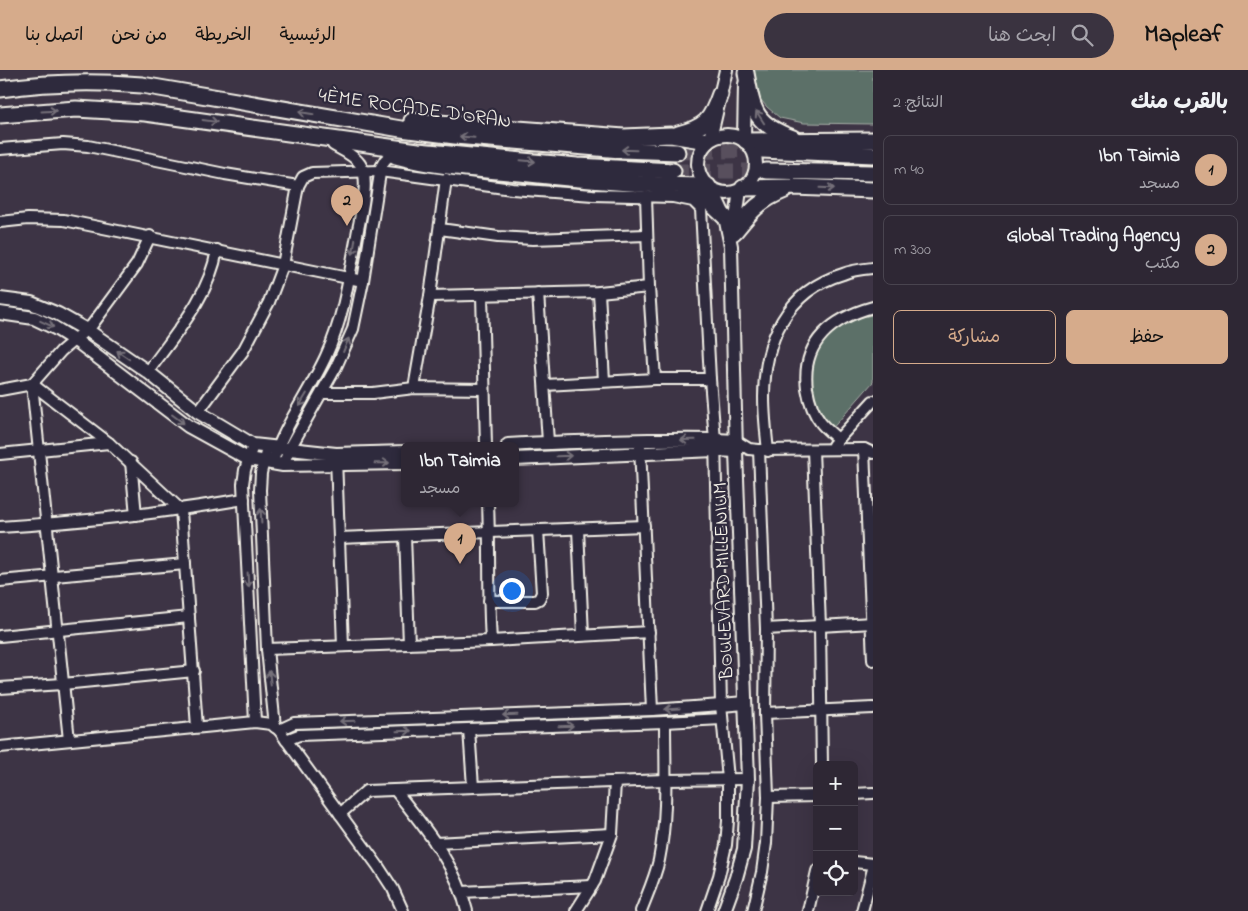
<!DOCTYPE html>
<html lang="ar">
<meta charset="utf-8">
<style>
:root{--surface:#2e2734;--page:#3a3340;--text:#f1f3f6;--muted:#a7a5ac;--line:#49444f;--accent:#d6ab8b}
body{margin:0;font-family:"Indie Flower","Playpen Sans Arabic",sans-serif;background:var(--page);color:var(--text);direction:rtl}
.controls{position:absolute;right:15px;bottom:15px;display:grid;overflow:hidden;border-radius:8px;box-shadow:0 5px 20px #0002}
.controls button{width:45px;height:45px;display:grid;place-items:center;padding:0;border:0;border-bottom:1px solid var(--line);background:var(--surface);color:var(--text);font:25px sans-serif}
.you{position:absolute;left:511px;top:520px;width:18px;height:18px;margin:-12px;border:4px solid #fff;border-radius:50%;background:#1a73e8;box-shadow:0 0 0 8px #1a73e833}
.badge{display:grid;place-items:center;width:32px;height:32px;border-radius:50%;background:var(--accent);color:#111;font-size:16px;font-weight:700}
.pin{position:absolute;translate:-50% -41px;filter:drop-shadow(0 1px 2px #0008)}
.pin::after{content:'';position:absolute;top:26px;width:18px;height:15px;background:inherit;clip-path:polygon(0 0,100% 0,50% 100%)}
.popup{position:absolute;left:401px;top:372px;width:118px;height:65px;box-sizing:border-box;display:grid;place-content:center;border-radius:8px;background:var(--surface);filter:drop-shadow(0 1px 4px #0005);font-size:16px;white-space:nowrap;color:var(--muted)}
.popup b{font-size:19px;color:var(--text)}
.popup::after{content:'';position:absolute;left:50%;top:100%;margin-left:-10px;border:10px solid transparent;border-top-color:var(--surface)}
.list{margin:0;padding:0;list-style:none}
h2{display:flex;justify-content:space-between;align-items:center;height:65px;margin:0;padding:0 20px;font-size:21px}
h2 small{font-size:16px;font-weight:400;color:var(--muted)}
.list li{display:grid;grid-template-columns:32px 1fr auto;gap:15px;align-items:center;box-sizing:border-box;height:70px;margin:0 10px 10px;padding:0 10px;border:1px solid var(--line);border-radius:8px}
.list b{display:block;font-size:19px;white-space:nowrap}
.list p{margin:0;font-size:16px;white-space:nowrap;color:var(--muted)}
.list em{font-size:16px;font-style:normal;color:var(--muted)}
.actions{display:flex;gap:10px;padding:15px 20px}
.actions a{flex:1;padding:11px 0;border:1px solid var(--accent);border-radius:8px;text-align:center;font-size:18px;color:var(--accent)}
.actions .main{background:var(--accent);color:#111}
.icon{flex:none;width:28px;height:28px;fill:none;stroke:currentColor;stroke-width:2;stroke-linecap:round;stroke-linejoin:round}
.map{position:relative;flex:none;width:873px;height:841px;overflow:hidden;direction:ltr}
header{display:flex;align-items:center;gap:30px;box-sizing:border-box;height:70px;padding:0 25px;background:var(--accent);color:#111}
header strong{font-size:24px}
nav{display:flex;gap:28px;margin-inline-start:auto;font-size:18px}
.search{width:350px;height:45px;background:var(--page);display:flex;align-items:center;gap:12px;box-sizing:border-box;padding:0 18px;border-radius:28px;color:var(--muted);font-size:19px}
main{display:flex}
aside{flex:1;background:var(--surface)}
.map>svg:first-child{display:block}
.green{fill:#5b6f67;stroke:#a8b0a8}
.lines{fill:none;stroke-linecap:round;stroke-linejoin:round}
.highway-tunnel{stroke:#58505d;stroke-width:15;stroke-dasharray:15 8;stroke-linecap:butt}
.minor-casing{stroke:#f4f1e8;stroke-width:14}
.major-casing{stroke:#f4f1e8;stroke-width:16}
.highway-casing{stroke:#f4f1e8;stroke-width:19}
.minor{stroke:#2f2a3d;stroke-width:10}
.major{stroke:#2f2a3d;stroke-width:12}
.highway{stroke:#2f2a3d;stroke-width:15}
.oneway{stroke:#747079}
.labels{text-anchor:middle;stroke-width:4.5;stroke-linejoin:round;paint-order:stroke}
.street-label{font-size:20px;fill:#f4f1e8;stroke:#2f2a3d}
</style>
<header>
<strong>Mapleaf</strong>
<div class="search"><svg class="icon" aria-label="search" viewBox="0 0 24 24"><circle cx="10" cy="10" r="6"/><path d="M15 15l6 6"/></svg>ابحث هنا</div>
<nav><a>الرئيسية</a><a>الخريطة</a><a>من نحن</a><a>اتصل بنا</a></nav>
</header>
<main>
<aside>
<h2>بالقرب منك<small>النتائج: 2</small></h2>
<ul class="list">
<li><span class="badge">1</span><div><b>Ibn Taimia</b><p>مسجد</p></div><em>40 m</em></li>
<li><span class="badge">2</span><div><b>Global Trading Agency</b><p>مكتب</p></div><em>300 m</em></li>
</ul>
<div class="actions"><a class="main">حفظ</a><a>مشاركة</a></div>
</aside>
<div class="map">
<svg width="873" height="841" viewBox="0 0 873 841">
<rect width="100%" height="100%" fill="#3d3445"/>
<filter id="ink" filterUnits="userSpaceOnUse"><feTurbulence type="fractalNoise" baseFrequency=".02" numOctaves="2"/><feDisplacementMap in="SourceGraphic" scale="10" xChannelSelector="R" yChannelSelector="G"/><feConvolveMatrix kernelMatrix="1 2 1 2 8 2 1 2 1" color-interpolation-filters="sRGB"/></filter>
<g filter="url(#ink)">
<g class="green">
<path d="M752,0H873V54L804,53L780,48L767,37L754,22Z"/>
<path d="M873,245V312L830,361L810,325L811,288L830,261L855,248Z"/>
</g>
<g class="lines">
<g class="highway-tunnel">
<path d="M677,82L762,80"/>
<path d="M673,101H766"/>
</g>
<g class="minor-casing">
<g id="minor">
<path d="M0,79L63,74L88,76L225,104L298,116L303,107L312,103L380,101L512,119L593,125L673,127L693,131L701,139L710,309L715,370L721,635L728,709V751L726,775L719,806L707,841"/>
<path d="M646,126L649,217L655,309"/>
<path d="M0,152L28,149L64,150L363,211"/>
<path d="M440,159L498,167L533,169L647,165"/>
<path d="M599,222L604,311"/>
<path d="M538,223L548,372"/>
<path d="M482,225L486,375"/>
<path d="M430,226L599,222L649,217"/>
<path d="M148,302C175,264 209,227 217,180"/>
<path d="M32,314L109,373L181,440L197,657"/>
<path d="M32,314L69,670"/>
<path d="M545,315L655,309H710"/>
<path d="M414,318L430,226L446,109"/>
<path d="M0,320L32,314L61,281L92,255L137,194L150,166"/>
<path d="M322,323H373L414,318L484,319"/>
<path d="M198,342L243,281L269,232L283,195L298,116"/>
<path d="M838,369C832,364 826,359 821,353C813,343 809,330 807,318C801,272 833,248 873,237"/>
<path d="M736,371L749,379L759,380L864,379L873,383"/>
<path d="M253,375L245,400L243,414L255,652"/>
<path d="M833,375L873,331"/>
<path d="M640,377L652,640"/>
<path d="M267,378L261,403L260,420L267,579L275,657"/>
<path d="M864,379L873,590"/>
<path d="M813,380L820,556L822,695"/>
<path d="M768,381C766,363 764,345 764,327C764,271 786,221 843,204C852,200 863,199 873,198"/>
<path d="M0,384L109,373"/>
<path d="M336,388L343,576"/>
<path d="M131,392L136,445"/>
<path d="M272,394C284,355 309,323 326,286C344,247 349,206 357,165C360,147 371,109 360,94C354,85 342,80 333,75"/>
<path d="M283,395L289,380L336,297L353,259L363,211L381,97L385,90L391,85"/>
<path d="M488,433C490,479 488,525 491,571"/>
<path d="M0,457C82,452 163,443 244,429"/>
<path d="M578,459L583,565"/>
<path d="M405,466L409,574"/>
<path d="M339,468L644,456"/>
<path d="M0,511L185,494"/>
<path d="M489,531H535L539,529L542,523L538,460"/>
<path d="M766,559L873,553"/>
<path d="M0,566L189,547"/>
<path d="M267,579L491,571L649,562"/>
<path d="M0,618L63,614L194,601"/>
<path d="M765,643L873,638"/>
<path d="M469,659L473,717"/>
<path d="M279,660L294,653L652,640L721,635"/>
<path d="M286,670L299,665L665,652L722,649"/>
<path d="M0,677L255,652L271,654L279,660L378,796L393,819L403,841"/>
<path d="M395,720C424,757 456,794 467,841"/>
<path d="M854,724L873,723"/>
<path d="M768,727L817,726"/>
<path d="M340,744L366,721L665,710L748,709"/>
<path d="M435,773L612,764"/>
<path d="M854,792L873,794"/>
<path d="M461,822L592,816"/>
<path d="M576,841L595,811L612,764L615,712"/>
<path d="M641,841C647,825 655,808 659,790C668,745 665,698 665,652"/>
<path d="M753,841L762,802L766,773L768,727L765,643L766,559L759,380"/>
<path d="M808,841L817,801"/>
<path d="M862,841L873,799"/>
</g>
</g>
<g class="major-casing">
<g id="major">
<circle cx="727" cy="94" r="29"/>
<path d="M710,69L726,0"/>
<path d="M744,69L745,14"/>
<path d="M712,119L725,147L731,176L736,381L748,709L744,779L736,808L724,841"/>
<path d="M734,164L740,120"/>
<path d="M0,229L31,233L58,244L90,262L148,302L198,342L253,375L336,384L405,382"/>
<path d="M0,243L34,248L55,258L79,273L188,356L248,389L283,395L405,393"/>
<path d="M508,375C555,372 602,371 649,370C678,370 707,369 736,371"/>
<path d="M515,389L715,380L736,381"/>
<path d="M721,635L745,633"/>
</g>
</g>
<g class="highway-casing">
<g id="highway">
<path d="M746,3C753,41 754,54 793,68"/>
<path d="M0,19C47,12 95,11 142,15L401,59L455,66L621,80L677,82"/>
<path d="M0,45L76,39L145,43L418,81L577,96L673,101"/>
<path d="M412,51L624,67L671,65L707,71"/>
<path d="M678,64C706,57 711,50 720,24"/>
<path d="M746,71L873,70"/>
<path d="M762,80L873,85"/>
<path d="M396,86C436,97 478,99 520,103C583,110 645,116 708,116"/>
<path d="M766,101L873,103"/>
<path d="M743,118L793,117L873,120"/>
<path d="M686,121L705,128L725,147"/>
<path d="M735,161C751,141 760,130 785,120"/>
</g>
</g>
<use href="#minor" class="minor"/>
<use href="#major" class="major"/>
<use href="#highway" class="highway"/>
</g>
<defs><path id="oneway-shaft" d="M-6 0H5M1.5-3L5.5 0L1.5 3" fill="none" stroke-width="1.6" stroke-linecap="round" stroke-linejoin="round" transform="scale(1.25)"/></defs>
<g class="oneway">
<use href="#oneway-shaft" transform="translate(49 41) rotate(-3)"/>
<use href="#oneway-shaft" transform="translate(306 43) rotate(-171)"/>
<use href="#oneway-shaft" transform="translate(760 47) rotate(-123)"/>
<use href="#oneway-shaft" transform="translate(210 51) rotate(8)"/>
<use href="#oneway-shaft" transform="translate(467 67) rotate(-175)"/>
<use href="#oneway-shaft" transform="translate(629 80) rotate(-178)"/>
<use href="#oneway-shaft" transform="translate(528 91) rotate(5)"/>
<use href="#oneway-shaft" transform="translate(827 118) rotate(2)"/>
<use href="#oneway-shaft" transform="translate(354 177) rotate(100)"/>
<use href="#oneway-shaft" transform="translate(47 254) rotate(25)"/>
<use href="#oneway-shaft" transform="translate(346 275) rotate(-68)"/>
<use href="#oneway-shaft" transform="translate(123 285) rotate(-145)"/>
<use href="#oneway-shaft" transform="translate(303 330) rotate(121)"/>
<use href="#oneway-shaft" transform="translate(178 349) rotate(37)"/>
<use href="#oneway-shaft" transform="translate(688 370) rotate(179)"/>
<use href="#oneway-shaft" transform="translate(564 386) rotate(-2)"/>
<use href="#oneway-shaft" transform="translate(382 393) rotate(-1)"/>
<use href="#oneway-shaft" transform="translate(261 446) rotate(-93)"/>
<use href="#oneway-shaft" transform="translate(248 510) rotate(87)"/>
<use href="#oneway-shaft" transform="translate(270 608) rotate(-96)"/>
<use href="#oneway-shaft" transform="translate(672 639) rotate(176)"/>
<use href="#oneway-shaft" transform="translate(510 645) rotate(178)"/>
<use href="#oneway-shaft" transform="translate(347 651) rotate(178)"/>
<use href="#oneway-shaft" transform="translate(566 656) rotate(-2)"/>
<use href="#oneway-shaft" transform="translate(404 661) rotate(-2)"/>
</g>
</g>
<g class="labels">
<g class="street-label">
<text transform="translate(415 37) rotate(8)" y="7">4ÈME ROCADE D'ORAN</text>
<text transform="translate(722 511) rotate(-92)" y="7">BOULEVARD MILLENIUM</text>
</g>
</g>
</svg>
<div class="controls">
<button>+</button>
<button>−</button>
<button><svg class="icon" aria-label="locate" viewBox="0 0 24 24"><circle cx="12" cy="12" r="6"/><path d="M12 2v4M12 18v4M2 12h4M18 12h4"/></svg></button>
</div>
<div class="you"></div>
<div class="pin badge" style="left:460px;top:494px">1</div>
<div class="popup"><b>Ibn Taimia</b>مسجد</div>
<div class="pin badge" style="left:347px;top:156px">2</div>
</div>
</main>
